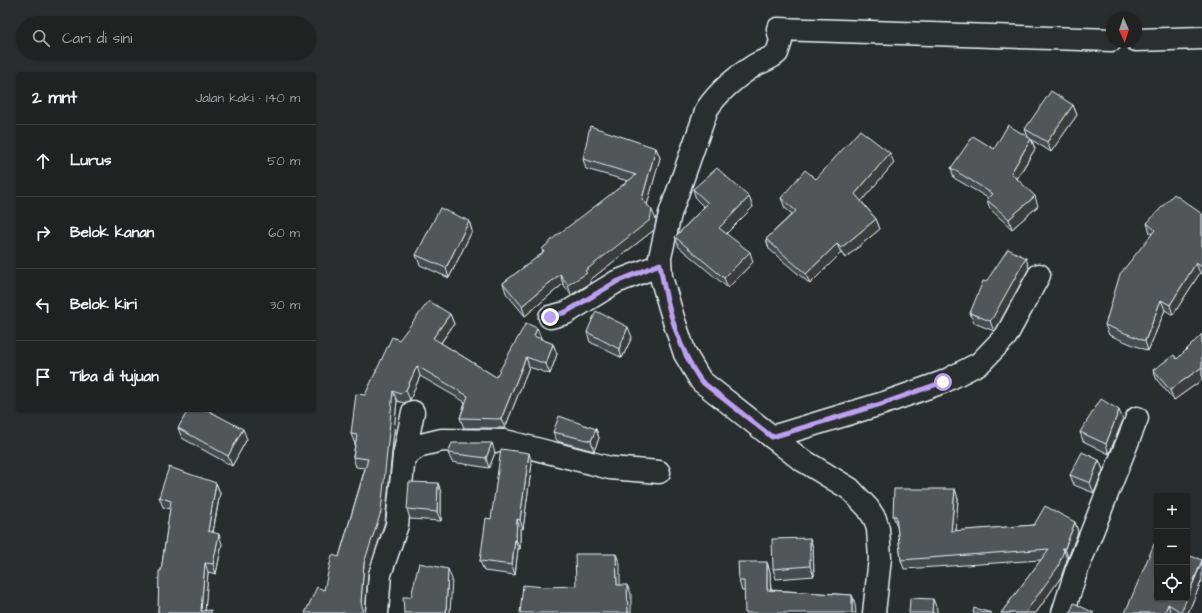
<!DOCTYPE html>
<html lang="id">
<meta charset="utf-8">
<style>
:root{--surface:#202222;--page:#282a2a;--text:#f1f3f6;--muted:#a2a4a5;--line:#3d3f40}
body{margin:0;font-family:"Architects Daughter",sans-serif;background:var(--page);color:var(--text)}
.controls{position:absolute;right:12px;bottom:12px;display:grid;overflow:hidden;border-radius:4px;box-shadow:0 1px 3px #0004}
.controls button{width:36px;height:36px;display:grid;place-items:center;padding:0;border:0;border-bottom:1px solid var(--line);background:var(--surface);color:var(--text);font:20px sans-serif}
.compass{position:absolute;left:1106px;top:12px;width:36px;height:36px;border-radius:50%;background:var(--surface);box-shadow:0 1px 3px #0004;rotate:177deg}
.stop{position:absolute;width:12px;height:12px;margin:-9px;border:3px solid #bca0f2;border-radius:50%;background:#fff}
.stop.end{background:#bca0f2;border-color:#fff;box-shadow:0 1px 4px #0008}
.list{margin:0;padding:0;list-style:none}
h2{display:flex;justify-content:space-between;align-items:center;height:52px;margin:0;padding:0 16px;font-size:17px}
h2 small{font-size:13px;font-weight:400;color:var(--muted)}
.list li{display:grid;grid-template-columns:26px 1fr auto;gap:12px;align-items:center;box-sizing:border-box;height:72px;padding:0 16px;border-top:1px solid var(--line)}
.list b{display:block;font-size:15px;white-space:nowrap}
.list em{font-size:13px;font-style:normal;color:var(--muted)}
.icon{flex:none;width:22px;height:22px;fill:none;stroke:currentColor;stroke-width:2;stroke-linecap:round;stroke-linejoin:round}
.map{position:relative;flex:none;width:1202px;height:613px;overflow:hidden}
.search{position:absolute;background:var(--surface);box-shadow:0 1px 3px #0004;left:16px;top:16px;width:300px;height:44px;display:flex;align-items:center;gap:10px;box-sizing:border-box;padding:0 14px;border-radius:22px;color:var(--muted);font-size:15px}
.panel{position:absolute;background:var(--surface);box-shadow:0 1px 3px #0004;left:16px;top:72px;width:300px;height:340px;border-radius:4px}
.map>svg:first-child{display:block}
.lines{fill:none;stroke-linecap:round;stroke-linejoin:round}
.minor-casing{stroke:#e8f1f8;stroke-width:25}
.minor{stroke:#2a2d2e;stroke-width:22}
.wall{fill:#474b4d;stroke:#e8f1f8}
.shaded-wall{fill:#3a3d3e;stroke:#e8f1f8}
.building{fill:#535759;stroke:#e8f1f8}
.route{stroke:#bca0f2;stroke-width:5}
</style>
<div class="map">
<svg width="1202" height="613" viewBox="0 0 1202 613">
<rect width="100%" height="100%" fill="#2a2d2e"/>
<filter id="ink" filterUnits="userSpaceOnUse"><feTurbulence type="fractalNoise" baseFrequency=".025" numOctaves="2"/><feDisplacementMap in="SourceGraphic" scale="8" xChannelSelector="R" yChannelSelector="G"/><feConvolveMatrix kernelMatrix="1 2 1 2 8 2 1 2 1" color-interpolation-filters="sRGB"/></filter>
<g filter="url(#ink)">
<g class="lines">
<g class="minor-casing">
<g id="minor">
<path d="M1136,40L1202,38"/>
<path d="M550,317L566,313L616,282L660,265"/>
<path d="M772,437L884,403L943,382L980,363L1006,336L1039,275"/>
<path d="M404,456L421,445L442,440L505,441L610,468L659,472"/>
<path d="M377,613L380,574L397,525L404,456L413,412"/>
<path d="M874,613L880,558L878,529L875,519L868,508L850,489L799,458L701,381L685,354L674,321L661,277L660,257L670,214L707,109C719,91 736,77 755,65C762,61 771,59 777,53L781,41L778,29L1112,40"/>
<path d="M1063,613L1076,572L1137,418"/>
</g>
</g>
<use href="#minor" class="minor"/>
</g>
<g class="wall">
<path d="M1073,105L1077,115L1051,152L1032,140L1035,149L1017,179L1038,206L1012,229L990,209L987,200L988,198L954,178L951,168L994,149L1028,137L1025,129Z"/>
<path d="M656,148L660,158L647,204L656,220L654,230L590,280L591,283L571,295L563,284L525,316L506,293L503,283L543,253L542,249L628,181L586,169L583,159Z"/>
<path d="M894,163L861,201L876,219L880,229L845,258L841,253L810,284L769,249L766,239L792,214L785,208L781,198L816,179Z"/>
<path d="M693,189L749,197L753,207L726,234L753,262L728,288L679,247L675,237L704,207L696,199Z"/>
<path d="M1202,214V274L1200,273L1173,315L1165,310L1148,351L1109,335L1105,325L1152,234L1150,233L1147,223Z"/>
<path d="M469,221L472,231L449,278L420,265L416,255Z"/>
<path d="M1029,268L996,329L994,331L974,323L970,313L986,282Z"/>
<path d="M450,314L454,324L441,343L496,377L537,328L541,338V339L553,344L557,354L550,374L529,367L505,428H464L460,418L465,402L420,376L410,400L404,403L397,401L385,522L368,573L365,612L324,590L339,557L365,468L356,467L353,457L355,444L351,434L365,395L399,340Z"/>
<path d="M587,332L632,337L622,358L590,342Z"/>
<path d="M1202,334V380L1174,400L1157,380L1153,370L1177,359Z"/>
<path d="M1123,420L1109,454L1083,441L1080,432Z"/>
<path d="M178,428L247,439L232,466L182,438Z"/>
<path d="M596,429L599,438L594,451L557,441L553,432Z"/>
<path d="M448,453H495L489,468L452,462Z"/>
<path d="M1099,460L1103,470L1094,493L1074,485L1070,475Z"/>
<path d="M532,463L523,529H520V549H518L515,575L484,571L480,561L491,519Z"/>
<path d="M216,483L220,493L213,533L222,544L216,574L208,572L205,611L158,613L161,571L170,509L163,507L159,497Z"/>
<path d="M438,483L441,493V521L410,519L407,509Z"/>
<path d="M955,489L958,499L956,531L1075,522L1078,532L1068,558H1067V560L1061,577L1036,613H1001L1041,560L904,569L901,560L897,526L893,516Z"/>
<path d="M810,538L813,548L814,576L776,579L773,569Z"/>
<path d="M767,562L770,572L771,590L852,595L855,604L742,591L739,581Z"/>
<path d="M1202,580L1188,613H1125Z"/>
</g>
<g class="shaded-wall">
<path d="M1073,105L1077,115L1051,152L1047,142Z"/>
<path d="M1031,139L1035,149L1014,183L1011,173Z"/>
<path d="M656,148L660,158L646,209L642,199Z"/>
<path d="M890,153L894,163L859,204L855,194Z"/>
<path d="M1035,196L1038,206L1012,229L1009,219Z"/>
<path d="M749,197L753,207L722,238L719,228Z"/>
<path d="M652,210L656,220L654,230L590,280L591,283L571,295L568,285L585,271Z"/>
<path d="M876,219L880,229L845,258L841,248Z"/>
<path d="M469,221L472,231L449,278L446,268Z"/>
<path d="M837,244L841,253L810,284L806,274Z"/>
<path d="M750,252L753,262L728,288L724,278Z"/>
<path d="M1026,258L1029,268L996,329L994,331L990,321Z"/>
<path d="M1196,263L1200,273L1173,315L1170,305Z"/>
<path d="M560,274L563,284L525,316L522,306Z"/>
<path d="M1161,300L1165,310L1148,351L1145,341Z"/>
<path d="M450,314L454,324L437,348L433,338Z"/>
<path d="M628,327L632,337L622,358L619,349Z"/>
<path d="M537,328L541,338L538,346L534,336Z"/>
<path d="M553,344L557,354L550,374L546,364Z"/>
<path d="M526,357L529,367L505,428L501,419Z"/>
<path d="M417,366L420,376L410,400L406,390Z"/>
<path d="M1202,367V380L1174,400L1170,390Z"/>
<path d="M393,391L397,401L385,522L368,573L365,613H361V602L364,563Z"/>
<path d="M1119,410L1123,420L1109,454L1106,444Z"/>
<path d="M243,429L247,439L232,466L228,456Z"/>
<path d="M596,429L599,438L594,451L591,441Z"/>
<path d="M492,443L495,453L489,468L486,458Z"/>
<path d="M529,453L532,463L523,529L520,520Z"/>
<path d="M1099,460L1103,470L1094,493L1090,483Z"/>
<path d="M216,483L220,493L211,541L208,531Z"/>
<path d="M438,483L441,493V521L437,512Z"/>
<path d="M955,489L958,499L955,541L951,531Z"/>
<path d="M517,519L520,529V549L516,539Z"/>
<path d="M1075,522L1078,532L1068,558L1065,548Z"/>
<path d="M219,534L222,544L216,574L213,564Z"/>
<path d="M810,538L813,548L814,576L810,566Z"/>
<path d="M515,539L518,549L515,575L512,565Z"/>
<path d="M1064,550L1067,560L1061,577L1036,613H1025Z"/>
<path d="M616,554L620,564V595L617,585Z"/>
<path d="M767,562L770,572L771,600L767,590Z"/>
<path d="M1202,562V580L1188,613H1181V612Z"/>
<path d="M205,563L208,572L205,613L201,611Z"/>
<path d="M448,569L452,579L450,613H446Z"/>
<path d="M627,585L631,594V613H628Z"/>
<path d="M852,595L855,604L856,613H852Z"/>
<path d="M933,599L937,609V613H932Z"/>
<path d="M1168,604L1171,613H1165Z"/>
</g>
<g class="building">
<path d="M1051,91L1073,105L1047,142L1025,129Z"/>
<path d="M1008,125L1031,139L1011,173L1035,196L1009,219L987,200L993,194L951,168L973,136L994,149Z"/>
<path d="M590,126L656,148L642,199L652,210L650,220L585,271L587,273L568,285L560,274L522,306L503,283L544,252L542,249L556,236L636,175L583,159Z"/>
<path d="M860,130L890,153L855,194L876,219L841,248L837,244L806,274L766,239L796,211L781,198L805,170L816,179Z"/>
<path d="M717,168L749,197L719,228L750,252L724,278L675,237L708,203L693,189Z"/>
<path d="M1174,194L1202,214V267L1196,263L1170,305L1161,300L1145,341L1105,325L1120,274L1155,230L1147,223Z"/>
<path d="M440,208L469,221L446,268L416,255Z"/>
<path d="M1008,249L1026,258L992,319L990,321L970,313L983,281L986,282Z"/>
<path d="M429,301L450,314L433,338L496,377L526,323L537,328L534,336L553,344L546,364L526,357L501,419L460,418L468,396L417,366L406,390L400,394L393,391L381,512L364,563L361,602L363,609L361,613H305L317,587L324,590L332,555L339,557L368,459L353,457L357,435L351,434L356,394L365,395L392,337L399,340Z"/>
<path d="M596,311L628,327L619,349L587,332Z"/>
<path d="M1202,334V367L1170,390L1153,370L1174,355L1177,359Z"/>
<path d="M1101,399L1119,410L1106,444L1080,432Z"/>
<path d="M188,410H207L243,429L228,456L178,428Z"/>
<path d="M559,416L596,429L591,441L553,432Z"/>
<path d="M452,443H492L486,458L448,453Z"/>
<path d="M501,449L529,453L520,520L517,519L516,539H515L512,565L480,561L486,518L491,519Z"/>
<path d="M1082,452L1099,460L1090,483L1070,475Z"/>
<path d="M169,467L216,483L208,531L219,534L213,564L205,563L201,611L211,610V613H158L159,571H161L171,501L159,497Z"/>
<path d="M409,482L438,483L437,512L407,509Z"/>
<path d="M894,489H955L951,531L1034,525L1045,506L1075,522L1065,548H1062L1064,550L1058,567L1025,613H1001L1049,549L901,560L896,516H893Z"/>
<path d="M810,538V566L773,569L772,539Z"/>
<path d="M1154,544L1157,545V598H1187L1181,612L1168,604L1165,613H1125Z"/>
<path d="M575,554H616L617,585H627L628,613H520L523,585L545,587L576,586Z"/>
<path d="M1187,555L1202,560L1187,598Z"/>
<path d="M738,562H767V590L852,595V613H745L744,581H739Z"/>
<path d="M419,563L448,569L446,613H404L403,597H411Z"/>
<path d="M910,598L933,599L932,613H909Z"/>
<path d="M1074,603L1094,613H1070Z"/>
<path d="M974,608L992,613H973Z"/>
</g>
</g>
<g class="lines" filter="url(#ink)">
<path class="route" d="M550,317L566,312L616,282L660,264C666,304 678,348 701,381L772,437L884,403L943,382"/>
</g>
</svg>
<div class="controls">
<button>+</button>
<button>−</button>
<button><svg class="icon" aria-label="locate" viewBox="0 0 24 24"><circle cx="12" cy="12" r="6"/><path d="M12 2v4M12 18v4M2 12h4M18 12h4"/></svg></button>
</div>
<svg class="compass" viewBox="-18 -18 36 36"><path d="M0-13l5 13h-10z" fill="#e53935"/><path d="M0 13l5-13h-10z" fill="#a2a4a5"/></svg>
<div class="stop" style="left:943px;top:382px"></div>
<div class="stop end" style="left:550px;top:317px"></div>
<div class="search"><svg class="icon" aria-label="search" viewBox="0 0 24 24"><circle cx="10" cy="10" r="6"/><path d="M15 15l6 6"/></svg>Cari di sini</div>
<section class="panel">
<h2>2 mnt<small>Jalan kaki · 140 m</small></h2>
<ul class="list">
<li><svg class="icon" aria-label="ahead" viewBox="0 0 24 24"><path d="M12 20V5M6 11l6-6 6 6"/></svg><div><b>Lurus</b></div><em>50 m</em></li>
<li><svg class="icon" aria-label="right" viewBox="0 0 24 24"><path d="M7 20v-9h11M14 6l5 5-5 5"/></svg><div><b>Belok kanan</b></div><em>60 m</em></li>
<li><svg class="icon" aria-label="left" viewBox="0 0 24 24"><path d="M17 20v-9H6M10 6l-5 5 5 5"/></svg><div><b>Belok kiri</b></div><em>30 m</em></li>
<li><svg class="icon" aria-label="arrive" viewBox="0 0 24 24"><path d="M6 21V4h12l-3 4 3 4H6"/></svg><div><b>Tiba di tujuan</b></div></li>
</ul>
</section>
</div>
